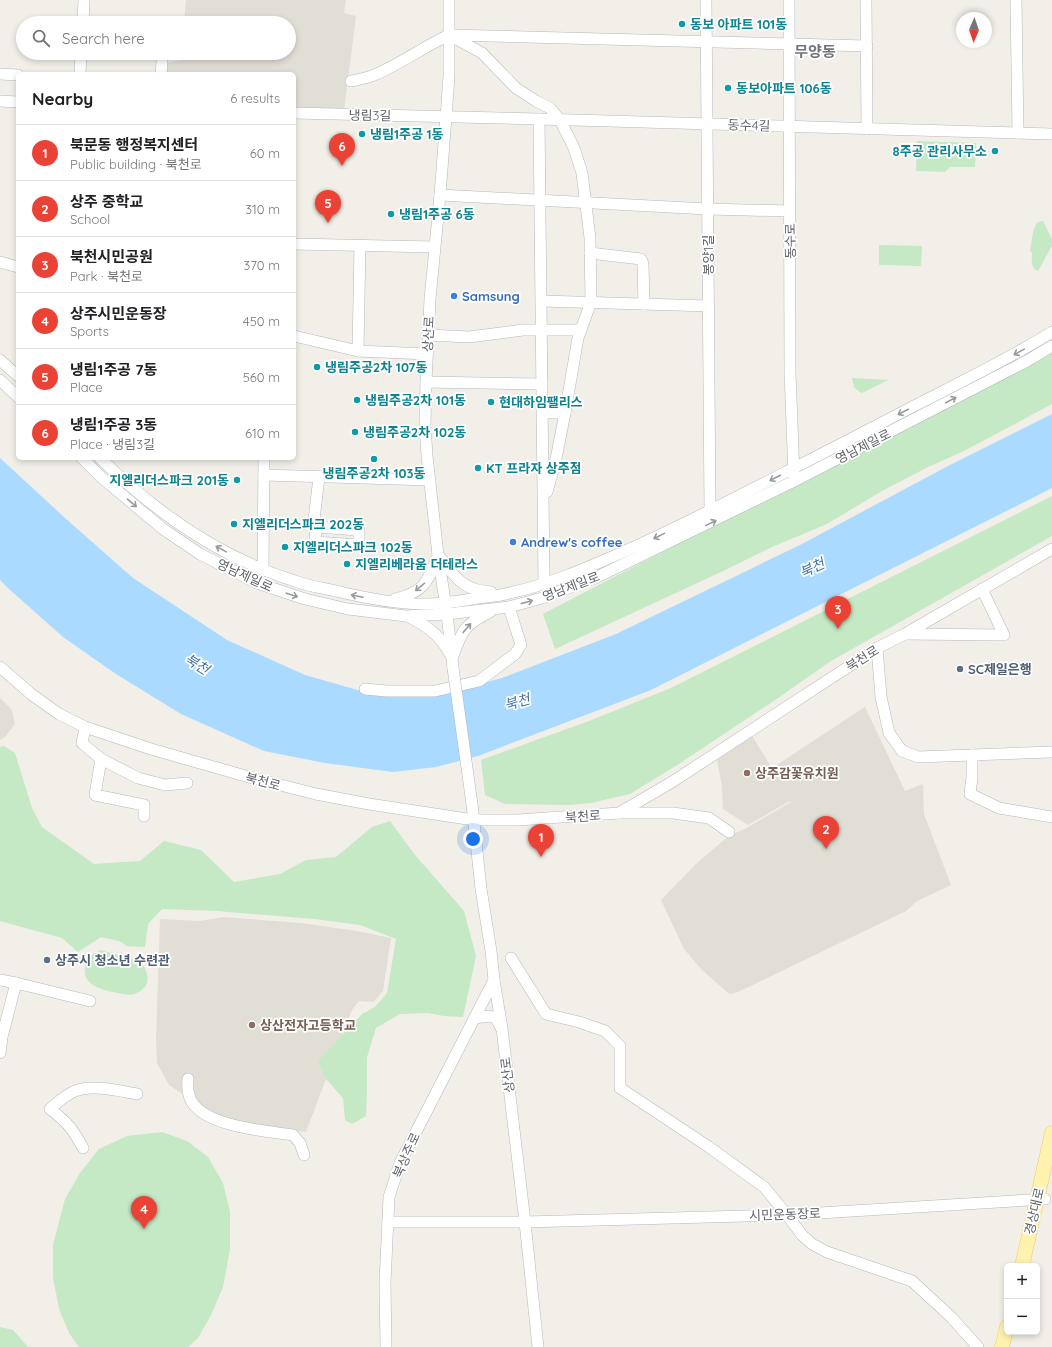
<!DOCTYPE html>
<meta charset="utf-8">
<style>
:root{--surface:#fff;--page:#f2f2f2;--text:#202124;--muted:#757577;--line:#e0e0e0;--accent:#ea4335}
body{margin:0;font-family:Quicksand,"Noto Sans KR",sans-serif;background:var(--page);color:var(--text)}
.controls{position:absolute;right:12px;bottom:12px;display:grid;overflow:hidden;border-radius:6px;box-shadow:0 2px 6px #0003}
.controls button{width:36px;height:36px;display:grid;place-items:center;padding:0;border:0;border-bottom:1px solid var(--line);background:var(--surface);color:var(--text);font:20px sans-serif}
.compass{position:absolute;left:956px;top:12px;width:36px;height:36px;border-radius:50%;background:var(--surface);box-shadow:0 2px 6px #0003;rotate:182deg}
.you{position:absolute;left:473px;top:839px;width:14px;height:14px;margin:-10px;border:3px solid #fff;border-radius:50%;background:#1a73e8;box-shadow:0 0 0 6px #1a73e833}
.badge{display:grid;place-items:center;width:26px;height:26px;border-radius:50%;background:var(--accent);color:#fff;font-size:13px;font-weight:700}
.pin{position:absolute;translate:-50% -33px;filter:drop-shadow(0 1px 2px #0008)}
.pin::after{content:'';position:absolute;top:21px;width:14px;height:12px;background:inherit;clip-path:polygon(0 0,100% 0,50% 100%)}
.list{margin:0;padding:0;list-style:none}
h2{display:flex;justify-content:space-between;align-items:center;height:52px;margin:0;padding:0 16px;font-size:17px}
h2 small{font-size:13px;font-weight:400;color:var(--muted)}
.list li{display:grid;grid-template-columns:26px 1fr auto;gap:12px;align-items:center;box-sizing:border-box;height:56px;padding:0 16px;border-top:1px solid var(--line)}
.list b{display:block;font-size:15px;white-space:nowrap}
.list p{margin:0;font-size:13px;white-space:nowrap;color:var(--muted)}
.list em{font-size:13px;font-style:normal;color:var(--muted)}
.icon{flex:none;width:22px;height:22px;fill:none;stroke:currentColor;stroke-width:2;stroke-linecap:round;stroke-linejoin:round}
.map{position:relative;flex:none;width:1052px;height:1347px;overflow:hidden}
.search{position:absolute;background:var(--surface);box-shadow:0 2px 6px #0003;left:16px;top:16px;width:280px;height:44px;display:flex;align-items:center;gap:10px;box-sizing:border-box;padding:0 14px;border-radius:22px;color:var(--muted);font-size:15px}
.panel{position:absolute;background:var(--surface);box-shadow:0 2px 6px #0003;left:16px;top:72px;width:280px;height:388px;border-radius:6px}
.map>svg:first-child{display:block}
.education{fill:#e1ded6}
.green{fill:#c5e8c5}
.water{fill:#aadaff}
.lines{fill:none;stroke-linecap:round;stroke-linejoin:round}
.minor-casing{stroke:#b5b8bc;stroke-width:12}
.major-casing{stroke:#f2c960;stroke-width:15}
.minor{stroke:#fff;stroke-width:11}
.major{stroke:#fff2af;stroke-width:14}
.minor-bridge-casing{stroke:#b5b8bc;stroke-width:12;stroke-linecap:butt}
.minor-bridge{stroke:#fff;stroke-width:11}
.oneway{stroke:#979a9d}
.culture-dot{fill:#0f9aa8;stroke:#fff;stroke-width:1.5}
.shop-dot{fill:#3f7fe0;stroke:#fff;stroke-width:1.5}
.service-dot{fill:#5c6f8a;stroke:#fff;stroke-width:1.5}
.education-dot{fill:#8d6e63;stroke:#fff;stroke-width:1.5}
.labels{text-anchor:middle;stroke-width:3.5;stroke-linejoin:round;paint-order:stroke}
.culture-label{font-size:13px;font-weight:bold;fill:#0d838f;stroke:#fff;text-anchor:start}
.street-label{font-size:13px;fill:#5f6368;stroke:#fff}
.shop-label{font-size:13px;font-weight:bold;fill:#366cbe;stroke:#fff;text-anchor:start}
.service-label{font-size:13px;font-weight:bold;fill:#4e5e75;stroke:#fff;text-anchor:start}
.education-label{font-size:13px;font-weight:bold;fill:#785e54;stroke:#fff;text-anchor:start}
.water-label{font-size:14px;font-style:italic;fill:#4174aa;stroke:#fff}
.quarter-label{font-size:15px;font-weight:bold;fill:#70757a;stroke:#fff}
</style>
<div class="map">
<svg width="1052" height="1347" viewBox="0 0 1052 1347">
<rect width="100%" height="100%" fill="#f1efe8"/>
<g class="education">
<path d="M186,0H346L344,13L356,16L344,111L294,107V74H164V64L181,60L182,53H289V23H184Z"/>
<path d="M0,698L12,710L15,724L5,737L0,740Z"/>
<path d="M865,707L905,791L923,784L924,814L951,885L917,901L906,911L738,992L730,994L727,992L702,970L684,949L661,900L698,862L730,835L745,829L791,802L790,801L748,825L723,809L722,786L717,760L752,736L772,768Z"/>
<path d="M223,917L301,923L357,931L391,938L383,991L374,1002L359,1001L352,1010L306,1132L248,1124L213,1114L169,1085L157,1063L156,1039L160,919L200,921Z"/>
</g>
<g class="green">
<path d="M917,141L976,143L975,167H950L945,172L916,171Z"/>
<path d="M1043,221L1052,239V246L1038,271C1030,268 1032,260 1032,253L1030,251L1033,232L1037,222Z"/>
<path d="M879,245L922,246L921,266L879,265Z"/>
<path d="M1052,349V404L964,451L928,467L882,491L827,524L772,547L721,572L555,649L543,614Z"/>
<path d="M852,378L888,380L864,392L861,393L854,387Z"/>
<path d="M1052,496V536L831,661L778,698L682,762L630,794L591,803L569,805L505,804L485,795L481,760L589,721L671,688Z"/>
<path d="M4,746L15,753L32,808L42,827L94,864L140,861L164,841L201,850L234,882L280,874L306,860L336,857L372,827L390,821L415,855L464,911L476,956L463,1017L444,1016L428,1013L400,1014L376,1028L367,1057V1089L366,1116L352,1124L345,1120L343,1098L326,1079L318,1061L362,1014L375,1007L387,993L396,939L360,925L314,919L217,911L162,909L148,924L145,947L127,946L119,941L101,937L78,952L62,938L0,921V747Z"/>
<path d="M101,950C112,954 128,956 138,961C145,964 149,975 147,983C144,990 137,994 130,995C114,992 81,990 85,967C86,957 93,954 101,950Z"/>
<path d="M162,1132L187,1141L208,1157L223,1183L230,1212V1249L223,1287L211,1315L198,1338L188,1347H79L69,1333L59,1309L53,1277V1245L65,1199L80,1173L99,1149L127,1136Z"/>
<path d="M0,1327L13,1330L28,1347H0Z"/>
</g>
<path class="water" d="M1052,414V488L651,690L478,756L436,767L393,772L325,763L264,751L181,714L116,674L63,637L9,589L0,580V458L65,518L133,578L227,640L305,675L361,691L439,695L502,678L616,634L802,544L948,466Z"/>
<g class="lines">
<g class="minor-casing">
<g id="minor">
<path d="M449,0V76L446,117L440,195L430,299L426,382L425,425L427,456L438,555L447,614L453,668"/>
<path d="M706,0L710,511"/>
<path d="M789,0L790,373L794,475"/>
<path d="M866,0L867,129"/>
<path d="M1016,0L1018,133"/>
<path d="M83,23L84,0"/>
<path d="M451,36L482,53L516,88L536,101L550,108L560,120L574,148L582,173L590,238L591,302L578,338L565,413H543"/>
<path d="M0,74L18,75"/>
<path d="M80,74L81,53"/>
<path d="M161,74L162,62"/>
<path d="M351,81C358,80 365,78 372,76C399,65 423,47 449,35L867,46"/>
<path d="M0,101L18,102"/>
<path d="M294,113L539,119L1052,134"/>
<path d="M539,119L544,583"/>
<path d="M440,195L708,209L789,211"/>
<path d="M294,244L434,247"/>
<path d="M590,253L641,259L643,264L644,304"/>
<path d="M0,262L18,267"/>
<path d="M542,301L709,306"/>
<path d="M428,335L469,337L523,330H581"/>
<path d="M294,336L358,351L427,354"/>
<path d="M358,351L360,245"/>
<path d="M0,360L18,376"/>
<path d="M0,380L18,397"/>
<path d="M426,382L542,384"/>
<path d="M82,458L101,477L163,529L200,554L257,583L305,599L348,609L406,616L447,614L509,607L542,598L595,578L794,481L1027,361L1052,346"/>
<path d="M100,458C155,512 221,558 295,581C308,586 322,588 336,591C365,598 395,604 425,604C443,604 460,601 478,598C488,597 499,596 509,593C548,585 587,568 623,552C677,528 728,502 780,475C824,453 868,430 912,407C959,383 1007,360 1052,332"/>
<path d="M264,475L430,480"/>
<path d="M547,492L556,459L565,413"/>
<path d="M316,527L315,542L359,545V530L316,527L314,520L319,477"/>
<path d="M439,556C456,578 462,590 491,592"/>
<path d="M263,570L264,458"/>
<path d="M395,599C425,592 427,582 438,556"/>
<path d="M409,617C427,626 440,635 450,654"/>
<path d="M905,634L1004,635L982,589"/>
<path d="M877,648L881,697L889,733L902,751L918,757L972,755V777L970,794L999,808L1052,817"/>
<path d="M453,656C462,630 465,624 490,612"/>
<path d="M0,667L31,694L59,714L85,727L151,749L249,777L316,794L369,804L474,820H518L619,813L672,782L877,648L905,634L1052,549"/>
<path d="M365,689L387,691H435L479,681L515,654L521,645L509,607"/>
<path d="M85,727L82,743L101,759L138,778L165,785L187,783"/>
<path d="M972,755L1052,752"/>
<path d="M101,759L95,795L144,805V816"/>
<path d="M472,804L481,889L491,951L494,980L502,1028L525,1222L538,1347"/>
<path d="M619,813H673L709,818L729,832"/>
<path d="M511,958L546,1014L579,1022L605,1031L620,1046V1088L709,1147L764,1187L787,1215L802,1235L812,1244L827,1252L912,1281L951,1317L978,1347"/>
<path d="M0,980L16,983"/>
<path d="M475,1018L489,1016L496,1018L501,1028"/>
<path d="M0,1053L2,1037L16,983L90,1001"/>
<path d="M188,1079C187,1089 188,1098 194,1105C212,1127 266,1131 293,1135L300,1143L304,1155"/>
<path d="M83,1148C73,1129 67,1122 50,1109C58,1102 65,1095 75,1091C92,1084 120,1091 137,1094"/>
<path d="M388,1222H525L787,1215L1045,1199"/>
<path d="M386,1347L385,1283L389,1197L400,1163L494,980"/>
</g>
</g>
<g class="major-casing">
<g id="major">
<path d="M1022,1266L1052,1133"/>
<path d="M1002,1347L1007,1327"/>
</g>
</g>
<use href="#minor" class="minor"/>
<use href="#major" class="major"/>
<g class="minor-bridge-casing">
<path id="minor-bridge" d="M453,668L472,804"/>
</g>
<use href="#minor-bridge" class="minor-bridge"/>
</g>
<defs><path id="oneway-shaft" d="M-6 0H5M1.5-3L5.5 0L1.5 3" fill="none" stroke-width="1.6" stroke-linecap="round" stroke-linejoin="round"/></defs>
<g class="oneway">
<use href="#oneway-shaft" transform="translate(1019 352) rotate(151)"/>
<use href="#oneway-shaft" transform="translate(951 400) rotate(-28)"/>
<use href="#oneway-shaft" transform="translate(903 412) rotate(153)"/>
<use href="#oneway-shaft" transform="translate(775 478) rotate(153)"/>
<use href="#oneway-shaft" transform="translate(132 503) rotate(40)"/>
<use href="#oneway-shaft" transform="translate(711 523) rotate(-26)"/>
<use href="#oneway-shaft" transform="translate(659 536) rotate(154)"/>
<use href="#oneway-shaft" transform="translate(221 549) rotate(-151)"/>
<use href="#oneway-shaft" transform="translate(420 587) rotate(141)"/>
<use href="#oneway-shaft" transform="translate(292 595) rotate(18)"/>
<use href="#oneway-shaft" transform="translate(357 596) rotate(-168)"/>
<use href="#oneway-shaft" transform="translate(527 602) rotate(-15)"/>
<use href="#oneway-shaft" transform="translate(467 628) rotate(-50)"/>
</g>
<g class="culture-dot">
<circle cx="682" cy="24" r="4"/>
<circle cx="728" cy="88" r="4"/>
<circle cx="362" cy="134" r="4"/>
<circle cx="995" cy="151" r="4"/>
<circle cx="391" cy="214" r="4"/>
<circle cx="317" cy="367" r="4"/>
<circle cx="357" cy="400" r="4"/>
<circle cx="491" cy="402" r="4"/>
<circle cx="355" cy="432" r="4"/>
<circle cx="374" cy="459" r="4"/>
<circle cx="478" cy="468" r="4"/>
<circle cx="237" cy="480" r="4"/>
<circle cx="234" cy="524" r="4"/>
<circle cx="285" cy="547" r="4"/>
<circle cx="347" cy="564" r="4"/>
</g>
<g class="shop-dot">
<circle cx="454" cy="296" r="4"/>
<circle cx="513" cy="542" r="4"/>
</g>
<g class="service-dot">
<circle cx="960" cy="669" r="4"/>
<circle cx="47" cy="960" r="4"/>
</g>
<g class="education-dot">
<circle cx="747" cy="773" r="4"/>
<circle cx="252" cy="1025" r="4"/>
</g>
<g class="labels">
<g class="culture-label">
<text x="690" y="29">동보 아파트 101동</text>
<text x="736" y="93">동보아파트 106동</text>
<text x="370" y="139">냉림1주공 1동</text>
<text x="987" y="156" text-anchor="end">8주공 관리사무소</text>
<text x="399" y="219">냉림1주공 6동</text>
<text x="325" y="372">냉림주공2차 107동</text>
<text x="365" y="405">냉림주공2차 101동</text>
<text x="499" y="407">현대하임팰리스</text>
<text x="363" y="437">냉림주공2차 102동</text>
<text x="486" y="473">KT 프라자 상주점</text>
<text x="374" y="478" text-anchor="middle">냉림주공2차 103동</text>
<text x="229" y="485" text-anchor="end">지엘리더스파크 201동</text>
<text x="242" y="529">지엘리더스파크 202동</text>
<text x="293" y="552">지엘리더스파크 102동</text>
<text x="355" y="569">지엘리베라움 더테라스</text>
</g>
<g class="street-label">
<text transform="translate(370 115) rotate(1)" y="5">냉림3길</text>
<text transform="translate(749 125) rotate(2)" y="5">동수4길</text>
<text transform="translate(790 241) rotate(-91)" y="5">동수로</text>
<text transform="translate(708 255) rotate(-90)" y="5">봉양1길</text>
<text transform="translate(428 334) rotate(-87)" y="5">상산로</text>
<text transform="translate(863 446) rotate(-27)" y="5">영남제일로</text>
<text transform="translate(245 575) rotate(25)" y="5">영남제일로</text>
<text transform="translate(571 586) rotate(-21)" y="5">영남제일로</text>
<text transform="translate(862 658) rotate(-32)" y="5">북천로</text>
<text transform="translate(263 781) rotate(15)" y="5">북천로</text>
<text transform="translate(583 816) rotate(-4)" y="5">북천로</text>
<text transform="translate(507 1075) rotate(-97)" y="5">상산로</text>
<text transform="translate(406 1155) rotate(-66)" y="5">북상주로</text>
<text transform="translate(1034 1211) rotate(-77)" y="5">경상대로</text>
<text transform="translate(785 1214) rotate(-2)" y="5">시민운동장로</text>
</g>
<g class="shop-label">
<text x="462" y="301">Samsung</text>
<text x="521" y="547">Andrew's coffee</text>
</g>
<g class="service-label">
<text x="968" y="674">SC제일은행</text>
<text x="55" y="965">상주시 청소년 수련관</text>
</g>
<g class="education-label">
<text x="755" y="778">상주감꽃유치원</text>
<text x="260" y="1030">상산전자고등학교</text>
</g>
<g class="water-label">
<text transform="translate(812 568) rotate(-25)" y="5">북천</text>
<text transform="translate(197 664) rotate(32)" y="5">북천</text>
<text transform="translate(517 702) rotate(-16)" y="5">북천</text>
</g>
<g class="quarter-label">
<text x="815" y="57">무양동</text>
</g>
</g>
</svg>
<div class="controls">
<button>+</button>
<button>−</button>
</div>
<svg class="compass" viewBox="-18 -18 36 36"><path d="M0-13l5 13h-10z" fill="#e53935"/><path d="M0 13l5-13h-10z" fill="#757577"/></svg>
<div class="you"></div>
<div class="pin badge" style="left:541px;top:857px">1</div>
<div class="pin badge" style="left:826px;top:849px">2</div>
<div class="pin badge" style="left:838px;top:629px">3</div>
<div class="pin badge" style="left:144px;top:1229px">4</div>
<div class="pin badge" style="left:328px;top:223px">5</div>
<div class="pin badge" style="left:342px;top:166px">6</div>
<div class="search"><svg class="icon" aria-label="search" viewBox="0 0 24 24"><circle cx="10" cy="10" r="6"/><path d="M15 15l6 6"/></svg>Search here</div>
<section class="panel">
<h2>Nearby<small>6 results</small></h2>
<ul class="list">
<li><span class="badge">1</span><div><b>북문동 행정복지센터</b><p>Public building · 북천로</p></div><em>60 m</em></li>
<li><span class="badge">2</span><div><b>상주 중학교</b><p>School</p></div><em>310 m</em></li>
<li><span class="badge">3</span><div><b>북천시민공원</b><p>Park · 북천로</p></div><em>370 m</em></li>
<li><span class="badge">4</span><div><b>상주시민운동장</b><p>Sports</p></div><em>450 m</em></li>
<li><span class="badge">5</span><div><b>냉림1주공 7동</b><p>Place</p></div><em>560 m</em></li>
<li><span class="badge">6</span><div><b>냉림1주공 3동</b><p>Place · 냉림3길</p></div><em>610 m</em></li>
</ul>
</section>
</div>
